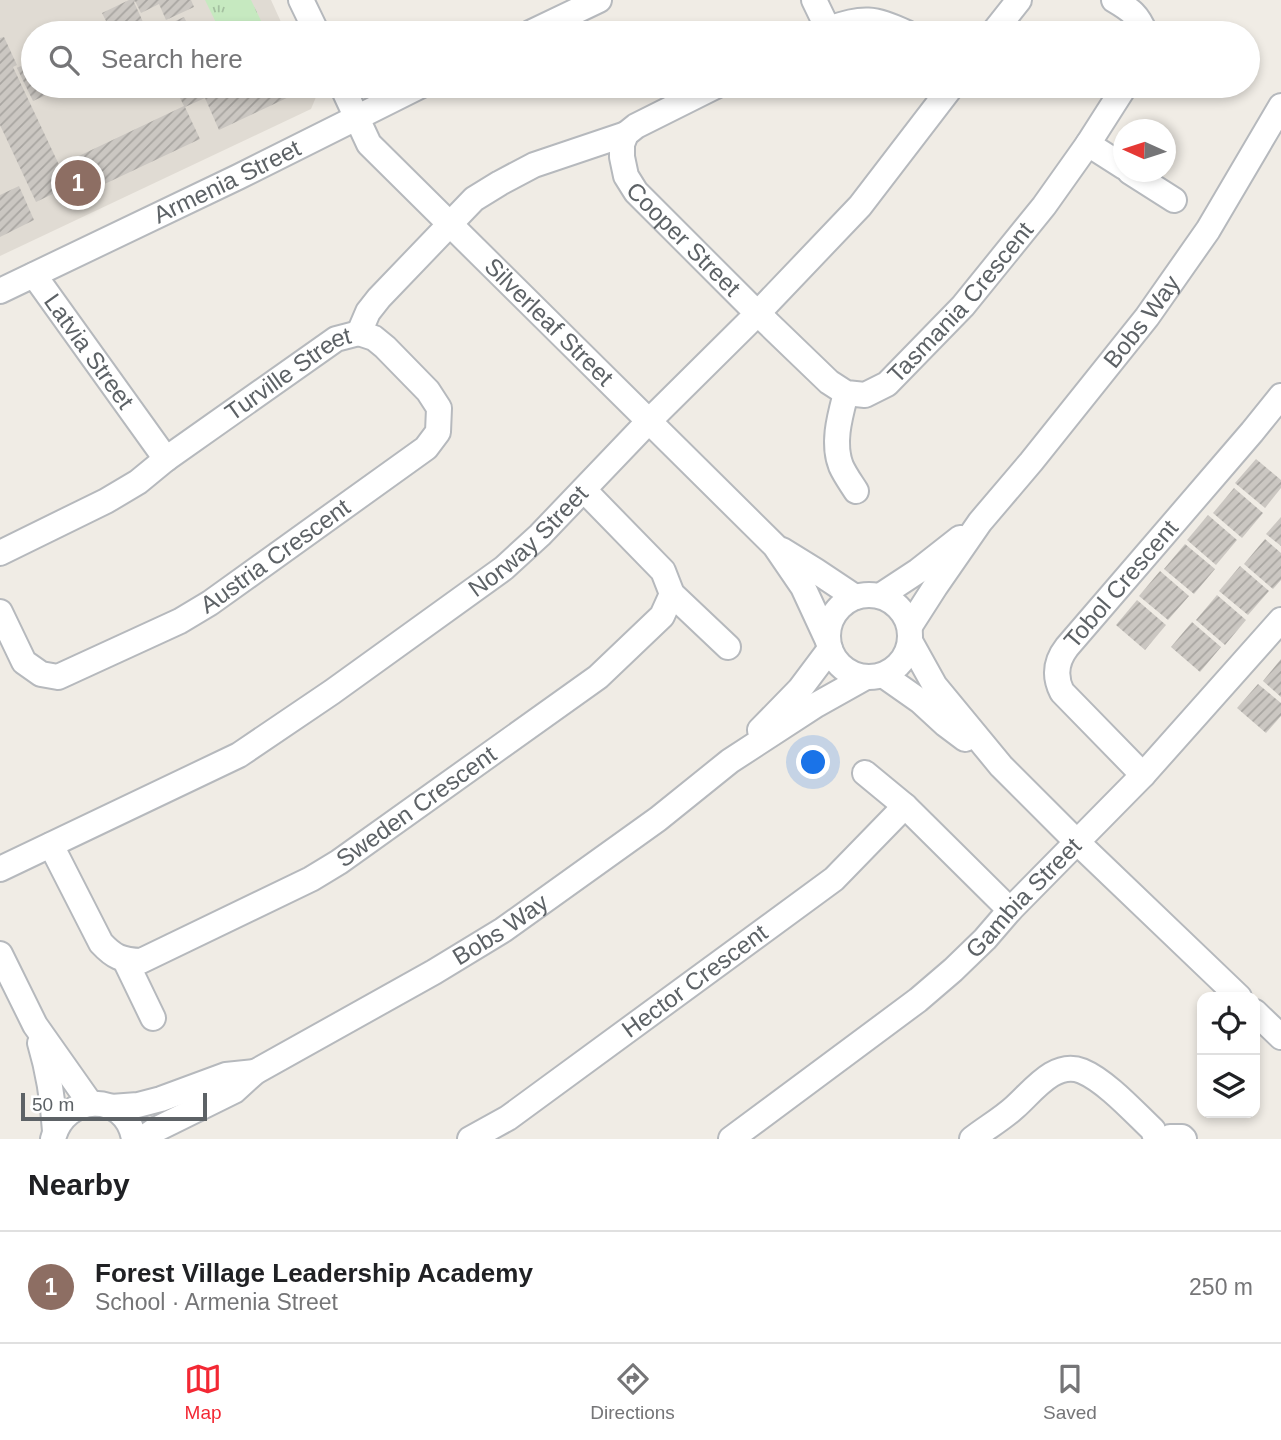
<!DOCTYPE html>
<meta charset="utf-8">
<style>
:root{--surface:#fff;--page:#f2f2f2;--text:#202124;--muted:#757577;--line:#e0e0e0;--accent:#f32834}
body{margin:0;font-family:Helvetica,sans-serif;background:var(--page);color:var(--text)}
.controls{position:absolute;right:21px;bottom:21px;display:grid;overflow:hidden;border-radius:14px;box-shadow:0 4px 10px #0003}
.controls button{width:63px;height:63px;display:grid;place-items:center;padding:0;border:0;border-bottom:2px solid var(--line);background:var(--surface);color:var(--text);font:35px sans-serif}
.compass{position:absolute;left:1113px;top:119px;width:63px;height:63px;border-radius:50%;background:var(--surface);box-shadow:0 4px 10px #0003;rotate:273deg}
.scale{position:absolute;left:21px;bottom:18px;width:186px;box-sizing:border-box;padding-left:7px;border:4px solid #5d6266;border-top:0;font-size:19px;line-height:24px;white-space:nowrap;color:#5d6266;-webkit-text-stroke:5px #fff;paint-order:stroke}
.you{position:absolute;left:814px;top:763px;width:24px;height:24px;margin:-18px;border:5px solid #fff;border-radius:50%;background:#1a73e8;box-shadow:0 0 0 10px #1a73e833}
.badge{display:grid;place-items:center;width:46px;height:46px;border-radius:50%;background:var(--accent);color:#fff;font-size:23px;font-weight:700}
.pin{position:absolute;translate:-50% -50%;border:4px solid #fff;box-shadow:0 2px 7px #0006}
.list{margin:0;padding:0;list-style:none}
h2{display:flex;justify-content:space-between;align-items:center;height:91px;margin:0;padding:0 28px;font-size:30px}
h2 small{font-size:23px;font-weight:400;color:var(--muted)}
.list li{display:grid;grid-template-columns:46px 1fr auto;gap:21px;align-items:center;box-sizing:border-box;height:112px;padding:0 28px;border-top:2px solid var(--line)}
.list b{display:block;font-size:26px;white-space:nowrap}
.list p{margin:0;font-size:23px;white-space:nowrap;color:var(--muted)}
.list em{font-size:23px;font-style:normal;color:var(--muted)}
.icon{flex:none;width:38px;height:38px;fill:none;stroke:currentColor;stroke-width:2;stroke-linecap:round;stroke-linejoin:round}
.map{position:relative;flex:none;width:1281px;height:1139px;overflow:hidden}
.search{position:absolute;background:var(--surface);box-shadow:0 4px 10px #0003;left:21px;right:21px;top:21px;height:77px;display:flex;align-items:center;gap:18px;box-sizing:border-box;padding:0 24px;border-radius:38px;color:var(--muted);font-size:26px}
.sheet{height:203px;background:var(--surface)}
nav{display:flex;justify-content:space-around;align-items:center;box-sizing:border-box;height:98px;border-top:2px solid var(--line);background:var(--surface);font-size:19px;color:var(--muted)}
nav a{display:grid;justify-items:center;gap:4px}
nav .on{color:var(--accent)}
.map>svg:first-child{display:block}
.education{fill:#e0dbd3}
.grass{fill:url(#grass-tufts)}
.building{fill:url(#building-hatch)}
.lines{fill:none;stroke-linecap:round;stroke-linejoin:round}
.minor-casing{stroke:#b6b9bd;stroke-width:28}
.minor{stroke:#fff;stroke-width:24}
.labels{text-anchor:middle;stroke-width:7;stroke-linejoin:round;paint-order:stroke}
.street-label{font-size:24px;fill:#5d6266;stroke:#fff}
</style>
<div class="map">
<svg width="1281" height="1139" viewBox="0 0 1281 1139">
<defs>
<pattern id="grass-tufts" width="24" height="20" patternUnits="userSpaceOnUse" patternTransform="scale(1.75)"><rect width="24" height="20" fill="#c6e9c0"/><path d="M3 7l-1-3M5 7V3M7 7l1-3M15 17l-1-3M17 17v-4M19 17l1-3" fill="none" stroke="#a4c0a0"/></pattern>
<pattern id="building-hatch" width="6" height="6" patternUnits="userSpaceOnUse" patternTransform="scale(1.75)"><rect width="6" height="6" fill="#cbc7c2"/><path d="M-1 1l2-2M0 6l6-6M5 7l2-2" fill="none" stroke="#a8a5a1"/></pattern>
</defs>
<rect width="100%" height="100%" fill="#f0ece5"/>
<path class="education" d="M0,0H271L286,33H33V86H311L316,97L311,109L0,256Z"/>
<path class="grass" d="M205,0H251L267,33H221Z"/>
<g class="building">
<path d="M129,0H191L194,7L166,20L159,4L141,13L135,1L134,2L148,33H91L108,25L102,13Z"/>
<path d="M184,17L192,33H149Z"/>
<path d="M4,37L17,65L13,67L69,186L36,202L0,125V38Z"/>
<path d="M33,60V86H66L33,101L17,68Z"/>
<path d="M174,86H216L218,90L226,86H289L293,95L219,130L205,98L185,107L200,139L77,197L62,164L184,106Z"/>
<path d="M19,186L34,220L0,237V195Z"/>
<path d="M1256,459L1281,480V488L1265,508L1235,483Z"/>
<path d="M1234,488L1263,513L1242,538L1213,513Z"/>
<path d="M1208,515L1237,540L1216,565L1187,540Z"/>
<path d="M1281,517V546L1266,534Z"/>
<path d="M1265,539L1281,553V580L1273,589L1244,564Z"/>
<path d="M1185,544L1215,569L1194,594L1164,569Z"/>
<path d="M1240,566L1269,591L1248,615L1219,591Z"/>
<path d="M1160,571L1189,596L1168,620L1139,596Z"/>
<path d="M1217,595L1246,620L1225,645L1196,620Z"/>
<path d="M1137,600L1166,625L1145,650L1116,625Z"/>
<path d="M1192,622L1221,647L1200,672L1171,647Z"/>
<path d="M1281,659V697L1263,681Z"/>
<path d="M1258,684L1281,703V716L1266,733L1237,708Z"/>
</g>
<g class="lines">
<g class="minor-casing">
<g id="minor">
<path d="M301,0L317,33"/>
<path d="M814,0L828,29C864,17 873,17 907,33"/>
<path d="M1114,0C1131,10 1138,15 1145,33"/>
<path d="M530,33L599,0"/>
<path d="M993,33L1019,0"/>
<path id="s1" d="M342,86L369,144L775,546L803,587L828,641"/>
<path id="s2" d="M716,86L636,126L626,134L622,144V157L626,176L636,192L748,304L829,382L846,393L865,395L887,384L963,306L1044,206L1088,144L1125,86"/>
<path d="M1088,144L1124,167"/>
<path d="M1130,172L1174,200"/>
<path id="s3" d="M34,275L166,459"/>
<path id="s4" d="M0,291L238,177L420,86"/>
<path d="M359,333L368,312L379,298L474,199L500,183L534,165L626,134"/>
<path d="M846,393C840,416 832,443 841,466C845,475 851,483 856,491"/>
<path d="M584,490L663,571L672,594L728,647"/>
<path d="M782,550L816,571L855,597"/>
<path id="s5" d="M0,553L106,501L138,482L166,459L336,339L359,333"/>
<circle cx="869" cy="636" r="41"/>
<path d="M880,596L918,571L960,538"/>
<path id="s6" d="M0,612L24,662L41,674L58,677L180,621L210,603L426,448L438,432L439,408L428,391L385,347L374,338L359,333"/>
<path id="s7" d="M910,626L935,587L980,522L1031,462L1147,317L1208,230L1281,106"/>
<path d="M910,641L935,686L1001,766L1076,841L1239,997"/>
<path d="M883,675L920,701L945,724L965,739"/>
<path d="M760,730L800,689L830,649"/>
<path d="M865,773L905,806L1010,910"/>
<path id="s8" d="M1143,775L1062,692C1054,676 1056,661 1067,647L1252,432L1281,396"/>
<path id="s9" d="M51,845L101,943C114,957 121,960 141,961L311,879L339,862L598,677L662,616L672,594"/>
<path id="s10" d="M0,869L239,755L332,692L504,568L540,535L649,421L757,314L860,206L952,86"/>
<path d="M0,954L35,1025L90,1103"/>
<path d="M125,960L153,1018"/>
<path d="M1255,1012L1281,1037"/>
<path d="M40,1043C49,1073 53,1099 55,1131"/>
<path d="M111,1107L138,1105L161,1099L226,1075L255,1072"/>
<path d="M53,1139C64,1093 126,1091 134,1139"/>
<path id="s11" d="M142,1139L155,1130L234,1091L255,1072L434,972L503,930L658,819L730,761L816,705L866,677"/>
<path id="s12" d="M470,1139L508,1118L834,879L905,806"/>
<path id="s13" d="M731,1139L918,1000L953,970L985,939L1010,910L1143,775L1281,620"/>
<path d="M972,1139C986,1128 1002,1119 1015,1107C1033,1091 1055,1060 1082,1071C1106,1081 1134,1112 1153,1130L1156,1139"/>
<path d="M1167,1139L1170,1137H1182L1184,1139"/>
</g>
</g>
<use href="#minor" class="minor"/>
</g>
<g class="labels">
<g class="street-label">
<text dy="8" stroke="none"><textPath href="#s4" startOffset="252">Armenia Street</textPath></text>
<text dy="8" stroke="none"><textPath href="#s2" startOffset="231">Cooper Street</textPath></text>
<text dy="8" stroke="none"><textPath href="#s2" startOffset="609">Tasmania Crescent</textPath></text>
<text dy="8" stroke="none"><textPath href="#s7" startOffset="383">Bobs Way</textPath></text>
<text dy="8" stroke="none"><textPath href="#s1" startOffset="317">Silverleaf Street</textPath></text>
<text dy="8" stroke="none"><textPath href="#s3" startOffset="94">Latvia Street</textPath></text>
<text dy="8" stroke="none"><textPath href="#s5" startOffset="341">Turville Street</textPath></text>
<text dy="8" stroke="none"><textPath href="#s10" startOffset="625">Norway Street</textPath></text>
<text dy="8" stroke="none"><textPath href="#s6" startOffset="343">Austria Crescent</textPath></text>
<text dy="8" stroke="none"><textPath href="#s8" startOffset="247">Tobol Crescent</textPath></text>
<text dy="8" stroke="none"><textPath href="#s9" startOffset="472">Sweden Crescent</textPath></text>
<text dy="8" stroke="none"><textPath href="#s13" startOffset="380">Gambia Street</textPath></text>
<text dy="8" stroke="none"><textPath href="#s11" startOffset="416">Bobs Way</textPath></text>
<text dy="8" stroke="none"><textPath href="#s12" startOffset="275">Hector Crescent</textPath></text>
</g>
</g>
</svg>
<div class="controls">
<button><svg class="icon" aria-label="locate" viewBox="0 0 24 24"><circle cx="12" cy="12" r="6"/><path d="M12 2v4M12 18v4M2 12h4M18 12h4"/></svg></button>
<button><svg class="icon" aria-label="layers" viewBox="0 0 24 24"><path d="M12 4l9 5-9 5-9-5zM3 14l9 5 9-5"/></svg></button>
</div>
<svg class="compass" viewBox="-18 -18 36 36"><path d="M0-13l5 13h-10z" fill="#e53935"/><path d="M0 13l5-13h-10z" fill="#757577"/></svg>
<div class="scale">50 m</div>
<div class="you"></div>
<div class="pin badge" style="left:78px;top:183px;background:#8d6e63">1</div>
<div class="search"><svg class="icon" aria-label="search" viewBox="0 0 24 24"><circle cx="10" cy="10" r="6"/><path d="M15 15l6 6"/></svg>Search here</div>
</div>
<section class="sheet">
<h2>Nearby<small></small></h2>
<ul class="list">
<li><span class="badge" style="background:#8d6e63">1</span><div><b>Forest Village Leadership Academy</b><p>School · Armenia Street</p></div><em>250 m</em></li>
</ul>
</section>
<nav>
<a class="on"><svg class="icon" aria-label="map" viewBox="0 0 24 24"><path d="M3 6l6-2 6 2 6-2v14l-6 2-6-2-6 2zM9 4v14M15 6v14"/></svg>Map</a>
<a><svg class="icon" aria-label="directions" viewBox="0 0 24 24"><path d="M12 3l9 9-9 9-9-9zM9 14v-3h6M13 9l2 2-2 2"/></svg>Directions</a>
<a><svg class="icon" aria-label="saved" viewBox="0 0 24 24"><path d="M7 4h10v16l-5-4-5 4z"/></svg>Saved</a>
</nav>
